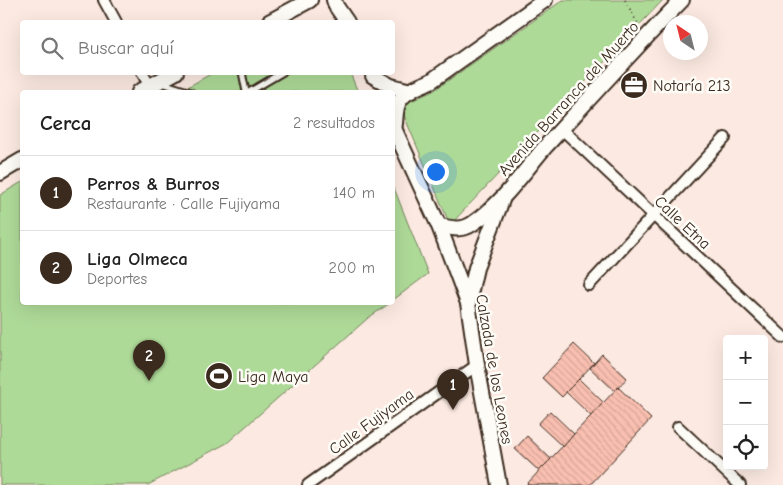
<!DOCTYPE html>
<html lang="es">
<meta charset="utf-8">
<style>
:root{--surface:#fff;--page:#f6f6f6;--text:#222;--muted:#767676;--line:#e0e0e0;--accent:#3b2a1e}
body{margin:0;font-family:"Comic Neue",sans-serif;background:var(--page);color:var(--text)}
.controls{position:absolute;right:15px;bottom:15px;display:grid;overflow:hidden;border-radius:5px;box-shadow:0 5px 20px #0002}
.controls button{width:45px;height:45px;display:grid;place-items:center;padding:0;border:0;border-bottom:1px solid var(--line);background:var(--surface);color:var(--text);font:25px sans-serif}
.compass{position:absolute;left:663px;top:15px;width:45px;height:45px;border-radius:50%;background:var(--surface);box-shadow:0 5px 20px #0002;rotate:325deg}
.you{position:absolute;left:435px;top:171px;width:18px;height:18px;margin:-12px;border:4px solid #fff;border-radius:50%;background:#1a73e8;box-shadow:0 0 0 8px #1a73e833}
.badge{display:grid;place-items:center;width:32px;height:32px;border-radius:50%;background:var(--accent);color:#fff;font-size:16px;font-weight:700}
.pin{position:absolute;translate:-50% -41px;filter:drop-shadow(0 1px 2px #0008)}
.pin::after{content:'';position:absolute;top:26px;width:18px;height:15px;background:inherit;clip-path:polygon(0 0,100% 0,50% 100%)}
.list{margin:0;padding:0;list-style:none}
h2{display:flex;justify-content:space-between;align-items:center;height:65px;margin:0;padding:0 20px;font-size:21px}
h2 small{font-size:16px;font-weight:400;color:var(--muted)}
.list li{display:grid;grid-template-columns:32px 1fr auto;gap:15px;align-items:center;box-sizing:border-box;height:75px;padding:0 20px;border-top:1px solid var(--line)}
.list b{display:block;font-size:19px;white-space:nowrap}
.list p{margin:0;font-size:16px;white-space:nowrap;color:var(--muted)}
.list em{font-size:16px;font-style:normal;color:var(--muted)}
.icon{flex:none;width:28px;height:28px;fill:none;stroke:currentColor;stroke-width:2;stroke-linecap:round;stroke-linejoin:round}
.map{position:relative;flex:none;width:783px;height:485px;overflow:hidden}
.search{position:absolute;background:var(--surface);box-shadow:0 5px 20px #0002;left:20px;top:20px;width:375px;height:55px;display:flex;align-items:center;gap:12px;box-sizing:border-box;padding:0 18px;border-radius:5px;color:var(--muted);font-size:19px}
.panel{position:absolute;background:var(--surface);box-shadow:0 5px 20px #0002;left:20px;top:90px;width:375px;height:215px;border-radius:5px}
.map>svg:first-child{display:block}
.green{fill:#aeda98;stroke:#74825b}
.building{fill:url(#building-back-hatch);stroke:#3b2a1e}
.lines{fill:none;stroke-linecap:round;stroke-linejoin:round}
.service-casing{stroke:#3b2a1e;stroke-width:9}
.minor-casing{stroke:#3b2a1e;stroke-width:14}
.secondary-casing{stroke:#3b2a1e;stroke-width:18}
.path{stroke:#3b2a1e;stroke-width:2;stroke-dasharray:1 4;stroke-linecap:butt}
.service{stroke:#fdfcf7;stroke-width:5}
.minor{stroke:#fdfcf7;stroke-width:10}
.secondary{stroke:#fdfcf7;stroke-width:14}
.labels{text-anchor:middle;stroke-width:5;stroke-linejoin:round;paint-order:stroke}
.poi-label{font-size:16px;fill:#3b2a1e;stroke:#fdfcf7;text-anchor:start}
.street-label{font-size:16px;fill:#3b2a1e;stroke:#fdfcf7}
</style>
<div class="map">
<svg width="783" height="485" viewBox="0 0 783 485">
<defs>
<pattern id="building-back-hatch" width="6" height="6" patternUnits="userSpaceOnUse" patternTransform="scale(1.25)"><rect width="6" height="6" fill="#f9bfb0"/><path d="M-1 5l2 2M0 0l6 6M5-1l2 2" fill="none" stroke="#d6a497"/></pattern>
</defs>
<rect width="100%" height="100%" fill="#fceae2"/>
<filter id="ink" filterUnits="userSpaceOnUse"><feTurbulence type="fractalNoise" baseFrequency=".02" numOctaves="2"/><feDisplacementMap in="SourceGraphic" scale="10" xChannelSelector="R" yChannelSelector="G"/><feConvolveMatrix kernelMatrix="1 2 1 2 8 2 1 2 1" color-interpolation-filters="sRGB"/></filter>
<g filter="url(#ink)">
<g class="green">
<path d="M563,0H663L450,225L400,106L433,91Z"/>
<path d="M214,72L350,73L358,92H179Z"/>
<path d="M22,182V302L390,303L368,318L227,443L148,485H0V195Z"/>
<path d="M392,183L428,274L393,300H392Z"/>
</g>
<g class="building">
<path d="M574,344L594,363L562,397L542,378Z"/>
<path d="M602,354L627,378L615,391L590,368Z"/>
<path d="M579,379L604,403L591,416L566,392Z"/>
<path d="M618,387L651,419L590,485H526Z"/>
<path d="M550,411L574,434L563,447L538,424Z"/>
<path d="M527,436L551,459L539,471L515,449Z"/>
</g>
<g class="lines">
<g class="service-casing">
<g id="service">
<path d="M242,72L246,92"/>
<path d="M162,83L191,92"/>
<path d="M249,92L283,72"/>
</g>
</g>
<g class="minor-casing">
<g id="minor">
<path d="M104,0L116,22"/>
<path d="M142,72L150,87"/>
<path d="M562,129L783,337"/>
<path d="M589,285L725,138"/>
<path d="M678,427L740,485"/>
<path d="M308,485L477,365"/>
</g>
</g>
<g class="secondary-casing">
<g id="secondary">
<path d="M334,0L336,6L347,22"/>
<path d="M269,22L310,0"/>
<path d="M373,76L391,86L411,91"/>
<path d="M139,92L176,72"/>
<path d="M392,124L439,226L468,303L477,365L499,485"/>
<path d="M394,129C396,122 395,111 398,104C403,91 420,86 431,81L545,0"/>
<path d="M0,173L22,160"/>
<path d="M439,226C450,228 462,231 472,224C502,204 522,174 545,147C590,98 635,48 682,0"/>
<path d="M468,303L476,268L502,200"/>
</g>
</g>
<path class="path" d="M625,0L639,26"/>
<use href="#service" class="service"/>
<use href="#minor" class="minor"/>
<use href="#secondary" class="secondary"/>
</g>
</g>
<defs>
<g id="office-disc" transform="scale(1.4375)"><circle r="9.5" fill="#3b2a1e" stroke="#fdfcf7"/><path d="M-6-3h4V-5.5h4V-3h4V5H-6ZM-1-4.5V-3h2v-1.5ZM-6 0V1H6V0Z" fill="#fff"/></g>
<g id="stadium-disc" transform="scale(1.4375)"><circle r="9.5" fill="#3b2a1e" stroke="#fdfcf7"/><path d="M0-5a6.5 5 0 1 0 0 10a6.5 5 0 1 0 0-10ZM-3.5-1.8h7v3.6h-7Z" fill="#fff"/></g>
</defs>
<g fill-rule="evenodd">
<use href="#office-disc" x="634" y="85"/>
<use href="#stadium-disc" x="219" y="376"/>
</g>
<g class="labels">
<g class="poi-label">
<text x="653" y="91">Notaría 213</text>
<text x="238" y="382">Liga Maya</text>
</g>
<g class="street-label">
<text transform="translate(568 98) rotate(-48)" y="6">Avenida Barranca del Muerto</text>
<text transform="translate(683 222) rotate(43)" y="6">Calle Etna</text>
<text transform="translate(495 369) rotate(80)" y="6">Calzada de los Leones</text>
<text transform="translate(371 421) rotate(-36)" y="6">Calle Fujiyama</text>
</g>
</g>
</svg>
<div class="controls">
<button>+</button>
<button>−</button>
<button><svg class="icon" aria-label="locate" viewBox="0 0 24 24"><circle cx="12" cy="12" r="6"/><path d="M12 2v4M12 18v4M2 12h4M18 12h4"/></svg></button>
</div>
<svg class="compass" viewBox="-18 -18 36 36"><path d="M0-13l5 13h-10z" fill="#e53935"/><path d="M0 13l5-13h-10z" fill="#767676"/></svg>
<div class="you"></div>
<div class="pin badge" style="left:453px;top:410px">1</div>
<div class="pin badge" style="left:149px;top:381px">2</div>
<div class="search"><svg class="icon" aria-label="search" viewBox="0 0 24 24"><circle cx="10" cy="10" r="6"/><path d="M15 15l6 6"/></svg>Buscar aquí</div>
<section class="panel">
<h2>Cerca<small>2 resultados</small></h2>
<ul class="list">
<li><span class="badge">1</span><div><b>Perros &amp; Burros</b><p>Restaurante · Calle Fujiyama</p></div><em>140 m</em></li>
<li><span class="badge">2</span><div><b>Liga Olmeca</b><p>Deportes</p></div><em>200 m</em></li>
</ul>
</section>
</div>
